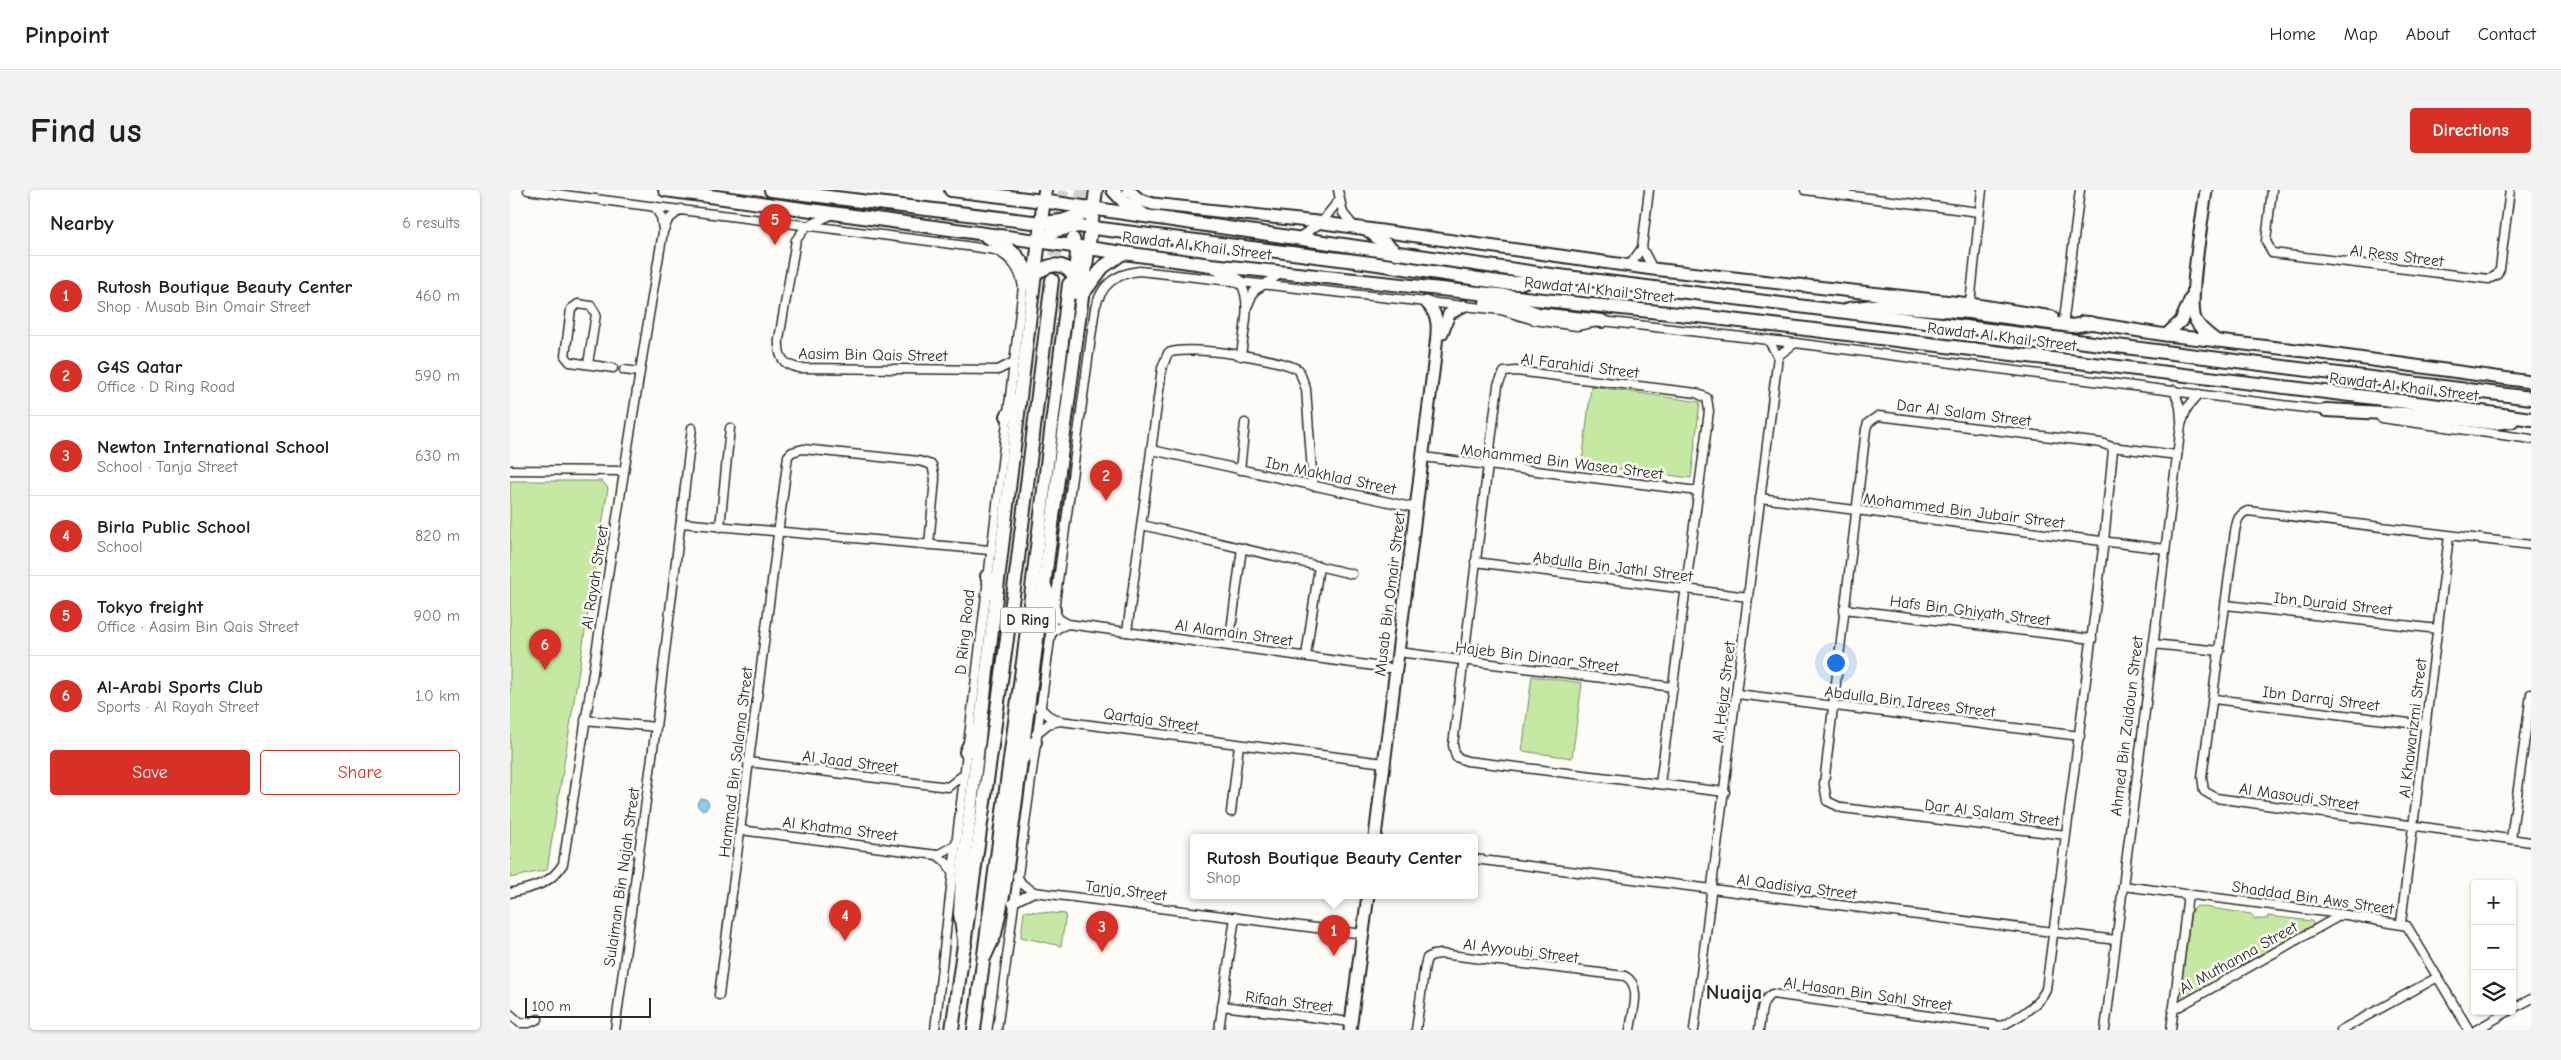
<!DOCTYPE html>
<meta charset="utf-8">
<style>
:root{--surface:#fff;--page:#f2f2f2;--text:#202124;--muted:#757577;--line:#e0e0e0;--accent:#d93025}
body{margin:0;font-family:"Comic Neue",sans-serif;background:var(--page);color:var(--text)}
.controls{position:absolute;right:15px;bottom:15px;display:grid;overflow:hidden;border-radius:5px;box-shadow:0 1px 4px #0004}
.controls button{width:45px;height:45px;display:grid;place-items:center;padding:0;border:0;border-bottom:1px solid var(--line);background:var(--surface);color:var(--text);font:25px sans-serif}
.scale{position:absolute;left:15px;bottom:12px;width:126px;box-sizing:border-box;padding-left:5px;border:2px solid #2b2b2b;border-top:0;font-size:14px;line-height:18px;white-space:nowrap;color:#2b2b2b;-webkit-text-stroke:4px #fdfcf7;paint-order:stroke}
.you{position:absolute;left:1325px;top:472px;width:18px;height:18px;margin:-12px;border:4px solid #fff;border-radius:50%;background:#1a73e8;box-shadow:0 0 0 8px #1a73e833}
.badge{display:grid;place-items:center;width:32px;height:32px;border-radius:50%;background:var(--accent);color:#fff;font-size:16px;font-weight:700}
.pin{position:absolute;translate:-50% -41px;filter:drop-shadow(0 1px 2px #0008)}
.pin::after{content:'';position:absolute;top:26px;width:18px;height:15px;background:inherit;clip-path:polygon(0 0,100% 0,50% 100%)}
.popup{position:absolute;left:680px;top:644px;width:288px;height:65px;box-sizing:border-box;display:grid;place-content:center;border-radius:5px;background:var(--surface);filter:drop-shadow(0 1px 4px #0005);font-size:16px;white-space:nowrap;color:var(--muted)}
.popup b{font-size:19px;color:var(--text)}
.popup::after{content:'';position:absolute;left:50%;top:100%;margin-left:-10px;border:10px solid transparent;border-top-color:var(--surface)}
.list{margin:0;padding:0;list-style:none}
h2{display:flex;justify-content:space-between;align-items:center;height:65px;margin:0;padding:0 20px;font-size:21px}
h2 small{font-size:16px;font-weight:400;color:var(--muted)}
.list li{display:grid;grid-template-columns:32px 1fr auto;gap:15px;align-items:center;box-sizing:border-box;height:80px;padding:0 20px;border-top:1px solid var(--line)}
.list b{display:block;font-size:19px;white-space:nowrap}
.list p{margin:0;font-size:16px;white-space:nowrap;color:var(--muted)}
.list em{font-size:16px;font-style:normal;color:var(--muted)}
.actions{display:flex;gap:10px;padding:15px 20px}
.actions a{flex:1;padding:11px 0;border:1px solid var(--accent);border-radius:5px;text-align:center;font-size:18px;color:var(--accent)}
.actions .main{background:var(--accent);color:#fff}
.icon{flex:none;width:28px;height:28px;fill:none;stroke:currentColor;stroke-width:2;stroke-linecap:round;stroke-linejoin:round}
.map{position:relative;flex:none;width:2021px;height:840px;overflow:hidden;border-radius:5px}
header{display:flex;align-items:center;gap:30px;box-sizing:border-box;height:70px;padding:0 25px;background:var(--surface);border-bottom:1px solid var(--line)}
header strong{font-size:24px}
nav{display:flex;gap:28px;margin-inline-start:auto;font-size:18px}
.intro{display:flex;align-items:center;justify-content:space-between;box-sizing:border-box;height:120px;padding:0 30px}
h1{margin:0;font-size:35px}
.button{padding:12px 22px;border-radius:5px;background:var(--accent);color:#fff;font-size:18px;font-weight:700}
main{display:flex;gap:30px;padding:0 30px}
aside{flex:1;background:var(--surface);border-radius:5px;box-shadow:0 1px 4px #0004}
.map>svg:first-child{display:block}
.green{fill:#c5e9a2;stroke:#788a66}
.water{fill:#8aceec;stroke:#648d9f}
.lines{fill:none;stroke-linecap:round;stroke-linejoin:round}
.primary-tunnel{stroke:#d3d2ce;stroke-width:12;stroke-dasharray:12 6;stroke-linecap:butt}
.street-casing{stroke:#2b2b2b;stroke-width:11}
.secondary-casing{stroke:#2b2b2b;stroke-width:15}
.primary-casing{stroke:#2b2b2b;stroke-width:16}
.street{stroke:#fdfcf7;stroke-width:8}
.secondary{stroke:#fdfcf7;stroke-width:11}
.primary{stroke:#fdfcf7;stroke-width:12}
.labels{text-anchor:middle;stroke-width:5;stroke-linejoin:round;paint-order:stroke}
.shield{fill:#fdfcf7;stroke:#6a6a68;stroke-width:1}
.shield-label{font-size:15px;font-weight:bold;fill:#2b2b2b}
.street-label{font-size:16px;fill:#2b2b2b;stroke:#fdfcf7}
.district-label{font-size:21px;font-weight:bold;fill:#2b2b2b;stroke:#fdfcf7}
</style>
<header>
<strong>Pinpoint</strong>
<nav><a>Home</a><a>Map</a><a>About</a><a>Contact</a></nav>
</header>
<div class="intro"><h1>Find us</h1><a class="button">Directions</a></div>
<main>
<aside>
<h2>Nearby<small>6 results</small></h2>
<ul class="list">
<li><span class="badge">1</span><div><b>Rutosh Boutique Beauty Center</b><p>Shop · Musab Bin Omair Street</p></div><em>460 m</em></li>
<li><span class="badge">2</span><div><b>G4S Qatar</b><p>Office · D Ring Road</p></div><em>590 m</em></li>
<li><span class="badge">3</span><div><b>Newton International School</b><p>School · Tanja Street</p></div><em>630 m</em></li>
<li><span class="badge">4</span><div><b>Birla Public School</b><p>School</p></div><em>820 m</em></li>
<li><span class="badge">5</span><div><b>Tokyo freight</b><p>Office · Aasim Bin Qais Street</p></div><em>900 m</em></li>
<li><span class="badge">6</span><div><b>Al-Arabi Sports Club</b><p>Sports · Al Rayah Street</p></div><em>1.0 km</em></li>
</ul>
<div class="actions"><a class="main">Save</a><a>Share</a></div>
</aside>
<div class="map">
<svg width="2021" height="840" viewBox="0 0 2021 840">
<rect width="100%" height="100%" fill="#fdfcf7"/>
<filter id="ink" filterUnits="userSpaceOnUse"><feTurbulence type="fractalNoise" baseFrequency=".02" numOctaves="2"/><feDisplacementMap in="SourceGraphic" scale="10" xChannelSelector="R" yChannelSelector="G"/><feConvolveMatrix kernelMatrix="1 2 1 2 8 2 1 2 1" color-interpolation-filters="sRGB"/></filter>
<g filter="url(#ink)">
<g class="green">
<path d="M1081,196L1190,212L1181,288L1072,274Z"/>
<path d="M0,291H92L98,298L37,680L0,688Z"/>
<path d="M1022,486L1072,493L1062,568L1012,561Z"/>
<path d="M1687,716L1741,724L1745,729H1757L1758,726L1802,731L1804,737L1674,811H1669L1681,721Z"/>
<path d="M514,721L556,724L551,756L511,747Z"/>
</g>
<circle class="water" cx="193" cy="614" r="5.5"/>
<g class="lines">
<g class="primary-tunnel">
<path d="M568,27L572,0"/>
<path d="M543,84L554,0"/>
</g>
<g class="street-casing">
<g id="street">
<path d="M18,0C174,22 330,38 485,60C502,68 510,79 513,97C484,345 452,592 425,840"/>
<path d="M828,0L833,23L845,38"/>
<path d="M1295,0L1469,22"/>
<path d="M1762,0L1756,51L1762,63L1979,89L1987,85L1990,79L2000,0"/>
<path d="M144,16L151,27L153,40"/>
<path d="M323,24L296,37L286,50L269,149C268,166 272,175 289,178L488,180L504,172"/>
<path d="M789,47L811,33L829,10"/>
<path d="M1132,58L1143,79"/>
<path d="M1119,76L1132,58L1139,0"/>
<path d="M730,92C743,112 733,143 731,166"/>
<path d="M1460,114L1472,0"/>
<path d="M738,115L744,101L772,83"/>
<path d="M1554,129L1570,0"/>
<path d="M1268,166L1285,153"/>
<path d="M78,174L86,124L81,116L68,114L61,119L55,166L60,172L103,178"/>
<path d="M114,180L129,182"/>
<path d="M1664,200L1670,217L1671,231"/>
<path d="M1871,228L2021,249"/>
<path d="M1602,257L1667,265"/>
<path d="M642,260L906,318"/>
<path d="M913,267L1188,301"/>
<path d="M0,280L113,281"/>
<path d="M730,280L735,233"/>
<path d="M1250,308L1655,359"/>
<path d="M171,333L480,360"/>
<path d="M632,335L842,384"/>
<path d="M210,337L220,238"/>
<path d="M2021,355L1738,321C1728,324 1727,331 1725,341L1692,587L1694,601L1706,608L2021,652"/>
<path d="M965,372L1238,407"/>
<path d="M1716,415L1928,439"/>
<path d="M1334,419L1582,449"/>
<path d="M544,420L549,429L558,434L886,479"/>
<path d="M617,442L652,178L658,163C678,155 770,168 789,180L796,199L803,296"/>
<path d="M540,445L548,438L558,434"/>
<path d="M1643,454L1710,461"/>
<path d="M719,455L732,358"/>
<path d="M888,462L1163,497"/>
<path d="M796,466L809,376"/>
<path d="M1227,504L1570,546"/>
<path d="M1704,509L1915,535"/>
<path d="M529,517L539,526L550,531L874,573"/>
<path d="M75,530L146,537"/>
<path d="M526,544L538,534L550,531"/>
<path d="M238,572L438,597L453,585"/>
<path d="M1150,594L1199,221L1197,208L1186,203L1006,181L994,182L988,195L943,555L946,567L957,571L1215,602"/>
<path d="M721,622L729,555"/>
<path d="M230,640L427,665"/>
<path d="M2001,649L2021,504"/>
<path d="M964,669L1606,750"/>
<path d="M441,681L437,673L427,665L444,656"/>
<path d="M507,686L512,694L524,702L853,744"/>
<path d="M1613,696L1831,724L1897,736L1959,840"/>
<path d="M0,703C23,697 40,695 53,674C87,463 117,252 153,42L158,30L171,19"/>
<path d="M502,713L524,702"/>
<path d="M1891,733L1939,346"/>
<path d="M209,805L278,266L282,262L293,259L409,271L422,275L425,289L419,355"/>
<path d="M712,816L841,832"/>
<path d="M2002,819L2021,809"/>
<path d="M1663,820L1831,725"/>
<path d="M0,824L10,833H19L28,829"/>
<path d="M105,840L146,537L182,238"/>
<path d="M487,840L585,118C592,94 605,84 629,81L991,120L1024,130L1067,136L1092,131L1285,153L1820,221"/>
<path d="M709,840L725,727"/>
<path d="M906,840L915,775L917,768L923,765L931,764L1115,786C1133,796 1122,823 1120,840"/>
<path d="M1184,840L1268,166L1258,150"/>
<path d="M1249,840C1251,827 1250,810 1262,804L1491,836"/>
<path d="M1484,840C1503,830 1528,818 1536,799L1594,351L1603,260L1602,257L1591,253L1368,226L1358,233L1356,239L1314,594L1317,611L1332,618L1556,645"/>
<path d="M1595,840L1671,235L1677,218L1689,204"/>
<path d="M1661,840L1678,704"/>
<path d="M1831,840L1926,788"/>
<path d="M1966,840L1999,821"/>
</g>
</g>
<g class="secondary-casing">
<g id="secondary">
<path d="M618,0L630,10L643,14L807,32L1143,79L1460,114L1542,127"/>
<path d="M1696,0C1693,25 1678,109 1685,129C1689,138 1699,145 1707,151"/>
<path d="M1573,132L1656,145L1812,163L2021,192"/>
<path d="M932,143L939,124L953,116"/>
<path d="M1656,145L1671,131L1681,108"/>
<path d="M865,647L925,166C926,144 933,129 916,112"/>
<path d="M840,840L858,705"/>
</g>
</g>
<g class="primary-casing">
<g id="primary">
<path d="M155,0L701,75L1197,127L1922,215L2021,229"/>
<path d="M261,0L531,33L552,31L584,20"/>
<path d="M441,0L525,10L1033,84L2021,208"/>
<path d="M603,0L614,12L633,24"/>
<path d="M858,40L887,63"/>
<path d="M477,47C500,56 516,70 522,96"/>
<path d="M563,49L567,63L563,103"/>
<path d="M529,50L547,40L568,36L861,73L995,93H1010L1033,84"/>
<path d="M705,77L730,92"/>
<path d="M525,84C540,73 555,70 565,89"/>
<path d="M575,101L593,77L613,63"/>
<path d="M976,112L1005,116L1028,124L1092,131"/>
<path d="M1339,119L1370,115L1459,122L1562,136L1580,133"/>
<path d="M1816,220L1913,225L1984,233L2002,231"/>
<path d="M497,226L508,209"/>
<path d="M477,386L485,407"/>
<path d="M535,396L544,420"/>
<path d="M456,562L466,540"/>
<path d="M512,569L525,552"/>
<path d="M455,756L450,723L452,689L535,0"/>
<path d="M475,766L485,744L494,700L586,0"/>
<path d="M442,840L507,377L542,90"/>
<path d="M464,840L514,464L559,94"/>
</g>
</g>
<use href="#street" class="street"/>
<use href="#secondary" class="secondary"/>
<use href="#primary" class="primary"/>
</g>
</g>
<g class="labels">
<rect class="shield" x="490.5" y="417.5" width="55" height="25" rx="4"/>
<g class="shield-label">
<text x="518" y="435">D Ring</text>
</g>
<g class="street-label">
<text transform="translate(687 55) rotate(7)" y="6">Rawdat Al Khail Street</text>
<text transform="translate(1887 65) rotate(7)" y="6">Al Ress Street</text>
<text transform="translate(1089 99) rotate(6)" y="6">Rawdat Al Khail Street</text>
<text transform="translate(1492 146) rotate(7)" y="6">Rawdat Al Khail Street</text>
<text transform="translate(363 164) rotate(1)" y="6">Aasim Bin Qais Street</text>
<text transform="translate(1070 175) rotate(7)" y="6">Al Farahidi Street</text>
<text transform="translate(1894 196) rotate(7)" y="6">Rawdat Al Khail Street</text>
<text transform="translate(1454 222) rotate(7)" y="6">Dar Al Salam Street</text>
<text transform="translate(1052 271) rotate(7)" y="6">Mohammed Bin Wasea Street</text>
<text transform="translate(821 285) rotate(12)" y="6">Ibn Makhlad Street</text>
<text transform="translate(1454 320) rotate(7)" y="6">Mohammed Bin Jubair Street</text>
<text transform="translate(1103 376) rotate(7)" y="6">Abdulla Bin Jathl Street</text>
<text transform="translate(84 387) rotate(-81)" y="6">Al Rayah Street</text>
<text transform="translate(879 404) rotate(-83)" y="6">Musab Bin Omair Street</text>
<text transform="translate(1823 413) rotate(6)" y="6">Ibn Duraid Street</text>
<text transform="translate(1460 420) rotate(7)" y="6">Hafs Bin Ghiyath Street</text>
<text transform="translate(454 442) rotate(-84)" y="6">D Ring Road</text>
<text transform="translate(724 442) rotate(8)" y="6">Al Alamain Street</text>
<text transform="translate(1027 466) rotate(7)" y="6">Hajeb Bin Dinaar Street</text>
<text transform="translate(1213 502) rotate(-83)" y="6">Al Hejaz Street</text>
<text transform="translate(1811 508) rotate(7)" y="6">Ibn Darraj Street</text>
<text transform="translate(1400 511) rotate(7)" y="6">Abdulla Bin Idrees Street</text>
<text transform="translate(641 529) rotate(8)" y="6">Qartaja Street</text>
<text transform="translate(1616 536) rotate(-83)" y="6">Ahmed Bin Zaidoun Street</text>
<text transform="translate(1902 538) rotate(-83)" y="6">Al Khawarizmi Street</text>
<text transform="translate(340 571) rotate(7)" y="6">Al Jaad Street</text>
<text transform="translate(225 572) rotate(-83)" y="6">Hammad Bin Salama Street</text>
<text transform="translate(1789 606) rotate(8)" y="6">Al Masoudi Street</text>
<text transform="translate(1482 622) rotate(7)" y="6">Dar Al Salam Street</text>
<text transform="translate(330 638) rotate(7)" y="6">Al Khatma Street</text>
<text transform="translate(111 687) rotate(-82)" y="6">Sulaiman Bin Najah Street</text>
<text transform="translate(1287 696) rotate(7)" y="6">Al Qadisiya Street</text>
<text transform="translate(616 700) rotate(7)" y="6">Tanja Street</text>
<text transform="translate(1803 707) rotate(8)" y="6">Shaddad Bin Aws Street</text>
<text transform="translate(1011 760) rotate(7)" y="6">Al Ayyoubi Street</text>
<text transform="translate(1728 767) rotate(-29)" y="6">Al Muthanna Street</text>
<text transform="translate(1358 803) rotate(8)" y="6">Al Hasan Bin Sahl Street</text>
<text transform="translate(779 811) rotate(7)" y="6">Rifaah Street</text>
</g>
<g class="district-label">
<text x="1224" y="809">Nuaija</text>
</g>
</g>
</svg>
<div class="controls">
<button>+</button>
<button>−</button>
<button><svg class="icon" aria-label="layers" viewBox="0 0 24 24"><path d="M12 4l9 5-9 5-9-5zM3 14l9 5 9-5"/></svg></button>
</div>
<div class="scale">100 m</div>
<div class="you"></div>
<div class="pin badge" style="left:824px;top:766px">1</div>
<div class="popup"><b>Rutosh Boutique Beauty Center</b>Shop</div>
<div class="pin badge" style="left:596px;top:311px">2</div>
<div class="pin badge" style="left:592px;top:762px">3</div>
<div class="pin badge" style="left:335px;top:751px">4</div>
<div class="pin badge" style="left:265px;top:55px">5</div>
<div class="pin badge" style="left:35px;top:480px">6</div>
</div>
</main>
